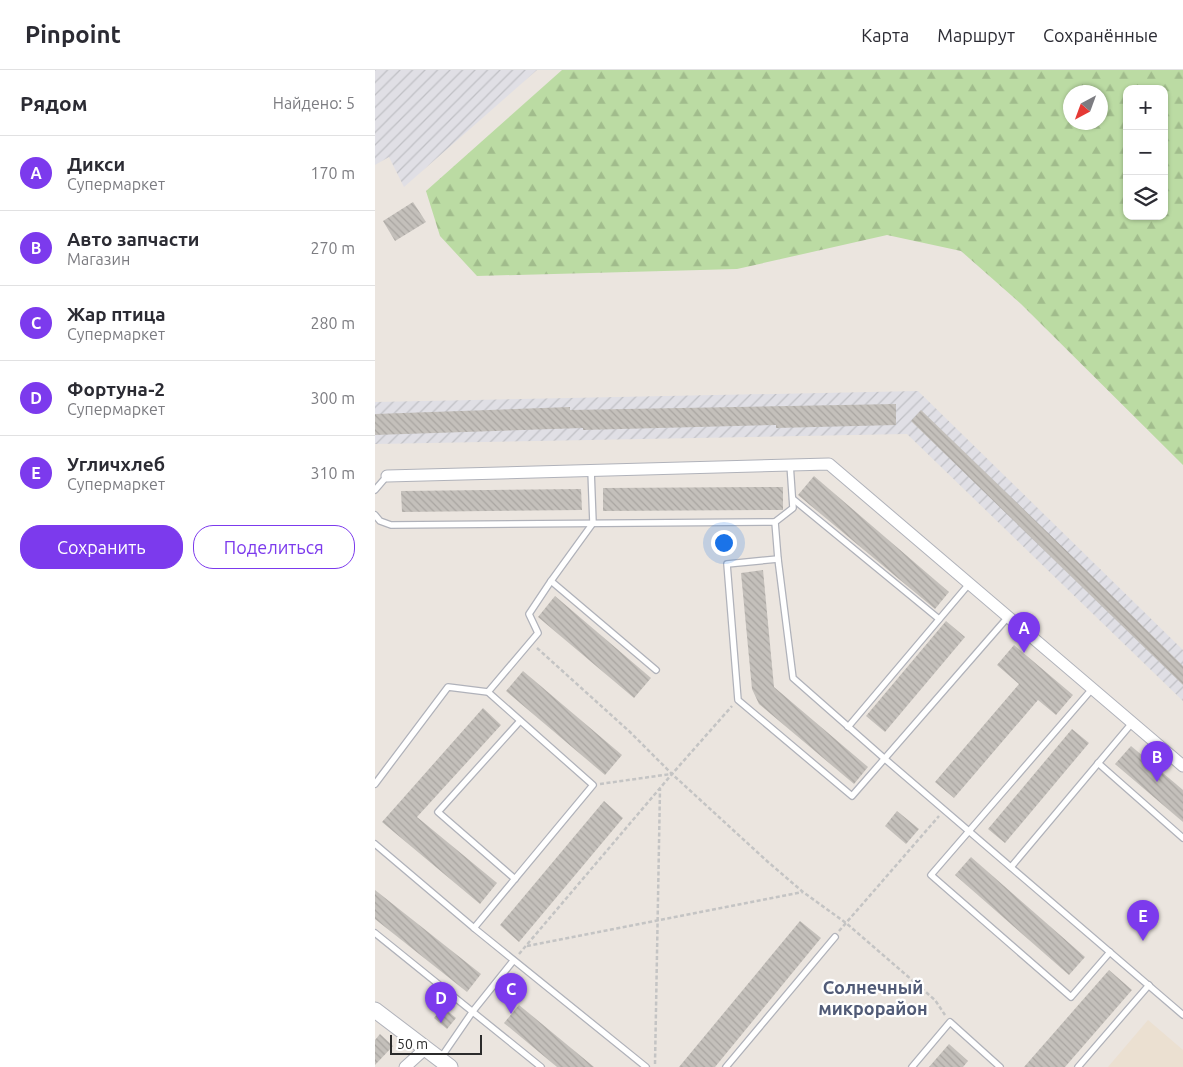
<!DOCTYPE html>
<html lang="ru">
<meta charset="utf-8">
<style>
:root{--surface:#fff;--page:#f7f7f7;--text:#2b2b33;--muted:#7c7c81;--line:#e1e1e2;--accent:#7c3aed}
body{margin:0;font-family:Ubuntu,sans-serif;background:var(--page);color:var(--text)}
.controls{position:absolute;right:15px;top:15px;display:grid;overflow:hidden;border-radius:10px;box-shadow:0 1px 4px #0004}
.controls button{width:45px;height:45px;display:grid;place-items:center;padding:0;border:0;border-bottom:1px solid var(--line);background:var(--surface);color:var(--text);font:25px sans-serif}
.compass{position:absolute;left:688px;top:15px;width:45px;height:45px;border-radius:50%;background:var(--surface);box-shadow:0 1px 4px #0004;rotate:221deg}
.scale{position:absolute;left:15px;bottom:12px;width:92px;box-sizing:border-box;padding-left:5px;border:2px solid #2b2b2b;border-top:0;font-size:14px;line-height:18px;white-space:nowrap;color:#2b2b2b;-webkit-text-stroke:4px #fff;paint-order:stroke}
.you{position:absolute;left:348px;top:472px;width:18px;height:18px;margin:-12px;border:4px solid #fff;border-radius:50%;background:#1a73e8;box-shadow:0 0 0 8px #1a73e833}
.badge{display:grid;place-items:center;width:32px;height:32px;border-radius:50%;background:var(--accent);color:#fff;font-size:16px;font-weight:700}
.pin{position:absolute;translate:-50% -41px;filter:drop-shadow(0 1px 2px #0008)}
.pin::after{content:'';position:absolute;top:26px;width:18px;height:15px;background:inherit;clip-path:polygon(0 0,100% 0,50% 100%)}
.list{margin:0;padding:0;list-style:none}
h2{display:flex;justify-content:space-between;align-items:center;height:65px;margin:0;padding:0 20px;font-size:21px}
h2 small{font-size:16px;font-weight:400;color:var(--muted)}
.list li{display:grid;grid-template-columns:32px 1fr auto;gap:15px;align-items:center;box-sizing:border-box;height:75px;padding:0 20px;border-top:1px solid var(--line)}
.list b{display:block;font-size:19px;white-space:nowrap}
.list p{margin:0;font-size:16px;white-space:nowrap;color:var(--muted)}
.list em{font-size:16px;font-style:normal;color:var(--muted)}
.actions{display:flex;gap:10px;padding:15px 20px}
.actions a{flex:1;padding:11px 0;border:1px solid var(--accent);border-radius:20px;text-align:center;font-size:18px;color:var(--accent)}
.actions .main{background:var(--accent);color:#fff}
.icon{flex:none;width:28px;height:28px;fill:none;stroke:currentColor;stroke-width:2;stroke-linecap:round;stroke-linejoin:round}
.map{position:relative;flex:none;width:808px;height:997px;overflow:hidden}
header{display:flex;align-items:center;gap:30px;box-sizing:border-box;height:70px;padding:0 25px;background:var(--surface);border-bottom:1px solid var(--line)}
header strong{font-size:24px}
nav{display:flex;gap:28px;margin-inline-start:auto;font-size:18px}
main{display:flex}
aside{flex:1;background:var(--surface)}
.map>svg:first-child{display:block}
.industrial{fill:url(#industrial-furrows)}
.education{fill:#ebe0d1}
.forest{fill:url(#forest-firs);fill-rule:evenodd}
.building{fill:url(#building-back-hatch)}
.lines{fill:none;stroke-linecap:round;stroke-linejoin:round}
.lane-casing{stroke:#b0b2ba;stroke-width:8}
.street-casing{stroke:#b0b2ba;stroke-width:13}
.secondary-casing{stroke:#b0b2ba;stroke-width:17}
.path{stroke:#c4c4c4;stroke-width:2.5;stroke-dasharray:4 2.5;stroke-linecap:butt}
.lane{stroke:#fff;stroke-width:5.5}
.street{stroke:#fff;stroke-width:11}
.secondary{stroke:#fff;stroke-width:15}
.labels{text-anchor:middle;stroke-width:4.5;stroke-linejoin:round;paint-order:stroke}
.neighbourhood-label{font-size:18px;font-weight:bold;fill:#515b77;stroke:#fff}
</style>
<header>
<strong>Pinpoint</strong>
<nav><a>Карта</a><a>Маршрут</a><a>Сохранённые</a></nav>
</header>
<main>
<aside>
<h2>Рядом<small>Найдено: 5</small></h2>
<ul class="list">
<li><span class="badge">A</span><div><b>Дикси</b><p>Супермаркет</p></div><em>170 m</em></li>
<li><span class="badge">B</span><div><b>Авто запчасти</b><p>Магазин</p></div><em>270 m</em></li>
<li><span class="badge">C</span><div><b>Жар птица</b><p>Супермаркет</p></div><em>280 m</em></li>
<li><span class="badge">D</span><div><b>Фортуна-2</b><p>Супермаркет</p></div><em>300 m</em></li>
<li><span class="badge">E</span><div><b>Угличхлеб</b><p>Супермаркет</p></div><em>310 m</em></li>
</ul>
<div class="actions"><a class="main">Сохранить</a><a>Поделиться</a></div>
</aside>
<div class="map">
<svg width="808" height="997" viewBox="0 0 808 997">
<defs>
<pattern id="industrial-furrows" width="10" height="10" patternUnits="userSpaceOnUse" patternTransform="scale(1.25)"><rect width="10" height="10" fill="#e0dfe5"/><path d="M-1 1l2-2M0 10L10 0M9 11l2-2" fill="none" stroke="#c0c0c5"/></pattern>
<pattern id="forest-firs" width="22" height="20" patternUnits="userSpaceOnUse" patternTransform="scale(1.25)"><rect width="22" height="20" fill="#bbdba3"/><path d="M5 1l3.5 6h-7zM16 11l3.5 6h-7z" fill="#a1bc8c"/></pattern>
<pattern id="building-back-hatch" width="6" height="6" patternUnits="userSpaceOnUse" patternTransform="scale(1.25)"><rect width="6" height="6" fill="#c4c0bb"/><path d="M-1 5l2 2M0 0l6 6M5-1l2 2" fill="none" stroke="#a9a5a1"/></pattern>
</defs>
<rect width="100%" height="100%" fill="#ebe5df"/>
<g class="industrial">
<path d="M0,0H162L29,117L14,87L0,95Z"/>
<path d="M543,321L808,580V631L532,364L0,374V332Z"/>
</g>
<path class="education" d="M773,950L808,980V997H733Z"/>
<path class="forest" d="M187,0H808V395L646,234L586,181L512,165L362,199L102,206L65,166L51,121ZM752,19H789V146H752ZM696,22H726V52H696Z"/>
<g class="building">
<path d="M38,132L51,152L20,171L8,151Z"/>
<path d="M521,334V355L401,358V355L208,360V358L0,365V344L195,337V340Z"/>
<path d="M546,340L697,486L808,596V615L536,351Z"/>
<path d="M439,406L574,522L560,539L423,425Z"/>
<path d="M408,417V440L228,441V418Z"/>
<path d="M206,419L207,440L27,442L26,421Z"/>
<path d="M388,500L399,617L493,697L479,714L384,634L377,619L366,503Z"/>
<path d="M180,526L276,608L259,628L163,547Z"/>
<path d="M571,551L590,567L510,662L491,646Z"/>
<path d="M639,575L698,625L681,645L663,630L579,728L560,712L644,614L622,595Z"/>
<path d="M148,601L247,685L230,705L131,621Z"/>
<path d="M108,638L126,655L42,747L122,813L105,834L7,752Z"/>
<path d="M697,659L714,673L630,773L613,759Z"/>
<path d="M756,676L808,720V752L740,694Z"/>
<path d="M229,731L248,748L144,872L125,855Z"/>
<path d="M522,741L544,759L531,774L510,756Z"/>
<path d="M596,787L710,887L694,905L580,805Z"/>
<path d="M0,820L106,904L92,922L0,849Z"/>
<path d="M425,851L446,868L340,997H304Z"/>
<path d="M734,900L757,920L690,997H649Z"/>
<path d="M144,935L219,997H182L129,953Z"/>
<path d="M68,937L81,948L72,959L59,948Z"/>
<path d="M5,964L18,976L0,995V970Z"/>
<path d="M574,974L593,991L588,997H554Z"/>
</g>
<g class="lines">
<g class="lane-casing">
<g id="lane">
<path d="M415,394L418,438L400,452L403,489L418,608L510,689L808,945"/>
<path d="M0,420L12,406"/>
<path d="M418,429L564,549"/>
<path d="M0,445L5,451L16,455L400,452"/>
<path d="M403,489L352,494L363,630L477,726L633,547"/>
<path d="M176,511L281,600"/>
<path d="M717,619L556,805L696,927L735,882"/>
<path d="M113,622L163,563L154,544L176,511L218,453L216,400"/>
<path d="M473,657L594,514"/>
<path d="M723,693L808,768"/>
<path d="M0,714L73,617L113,622L218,715L99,858L271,997"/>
<path d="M0,774L99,858"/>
<path d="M636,797L757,653"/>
<path d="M140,809L63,742L145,651"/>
<path d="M0,863L166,997"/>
<path d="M65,989L98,941L138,891"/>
<path d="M351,997L460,867"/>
<path d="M537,997L575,952L625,997"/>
<path d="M703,997L774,915"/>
</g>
</g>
<g class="street-casing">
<g id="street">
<path d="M12,406L454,394L808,696"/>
<path d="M30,997L51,978"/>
</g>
</g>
<g class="secondary-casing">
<path id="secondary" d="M0,940L75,997"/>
</g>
<g class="path">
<path d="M162,578L255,662L297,704L393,792L428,822L471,853L560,930L570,945"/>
<path d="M225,714L296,704"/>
<path d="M464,861L564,746"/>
<path d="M152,876L428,822"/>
<path d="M144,884L297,704L357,636"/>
<path d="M280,994L285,719"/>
</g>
<use href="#lane" class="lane"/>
<use href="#street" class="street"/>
<use href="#secondary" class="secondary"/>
</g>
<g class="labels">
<g class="neighbourhood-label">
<text x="498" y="924">Солнечный<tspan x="498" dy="21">микрорайон</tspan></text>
</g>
</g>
</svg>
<div class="controls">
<button>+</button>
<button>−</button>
<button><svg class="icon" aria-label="layers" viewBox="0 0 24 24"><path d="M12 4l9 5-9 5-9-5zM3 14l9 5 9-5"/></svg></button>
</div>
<svg class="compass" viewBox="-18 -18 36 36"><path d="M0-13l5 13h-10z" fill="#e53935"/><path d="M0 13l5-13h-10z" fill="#7c7c81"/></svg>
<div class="scale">50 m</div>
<div class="you"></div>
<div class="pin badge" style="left:649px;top:583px">A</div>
<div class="pin badge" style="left:782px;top:712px">B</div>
<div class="pin badge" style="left:136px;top:944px">C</div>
<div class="pin badge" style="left:66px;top:953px">D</div>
<div class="pin badge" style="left:768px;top:871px">E</div>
</div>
</main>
